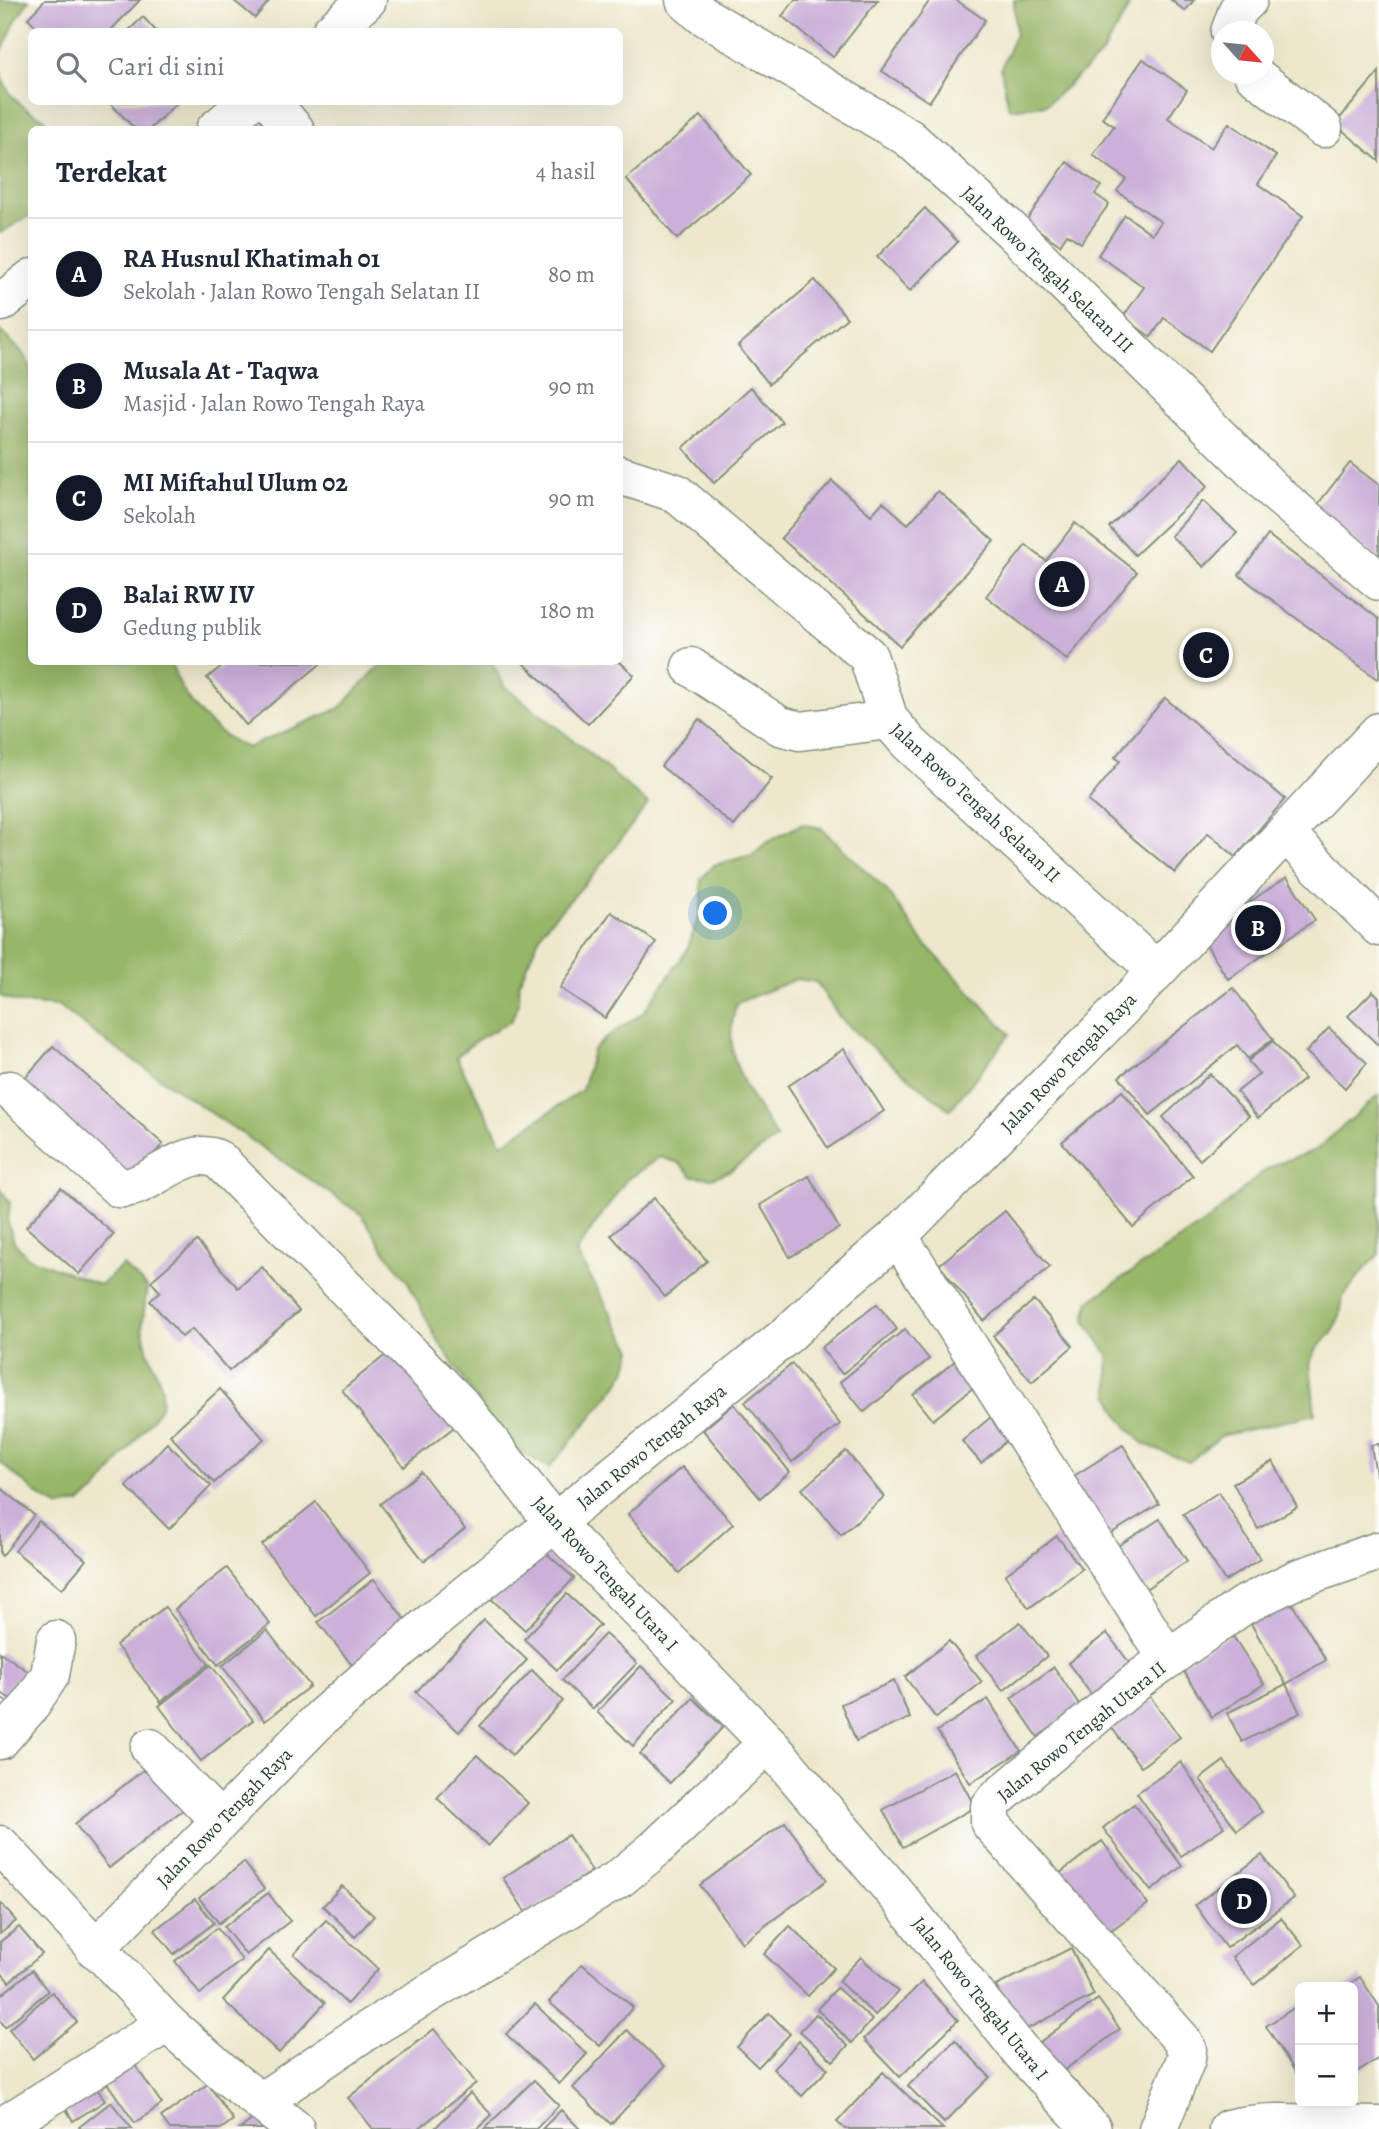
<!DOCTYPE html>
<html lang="id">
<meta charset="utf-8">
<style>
:root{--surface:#fff;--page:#f2f2f3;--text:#1f2937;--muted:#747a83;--line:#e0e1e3;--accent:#111827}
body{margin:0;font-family:Alegreya,serif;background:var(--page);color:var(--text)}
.controls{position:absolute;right:21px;bottom:21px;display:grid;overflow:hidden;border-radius:10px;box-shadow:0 7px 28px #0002}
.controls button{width:63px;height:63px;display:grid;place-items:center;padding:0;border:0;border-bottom:2px solid var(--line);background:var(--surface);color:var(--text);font:35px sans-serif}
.compass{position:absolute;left:1211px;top:21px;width:63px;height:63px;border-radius:50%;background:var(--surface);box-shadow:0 7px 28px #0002;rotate:117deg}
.you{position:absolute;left:716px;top:914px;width:24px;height:24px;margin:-18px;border:5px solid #fff;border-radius:50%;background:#1a73e8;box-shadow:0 0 0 10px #1a73e833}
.badge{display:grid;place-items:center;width:46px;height:46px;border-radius:50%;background:var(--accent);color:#fff;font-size:23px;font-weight:700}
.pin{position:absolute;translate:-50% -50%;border:4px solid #fff;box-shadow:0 2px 7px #0006}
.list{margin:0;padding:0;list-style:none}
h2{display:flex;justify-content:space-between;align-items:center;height:91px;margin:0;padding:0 28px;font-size:30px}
h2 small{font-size:23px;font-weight:400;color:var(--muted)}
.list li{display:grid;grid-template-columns:46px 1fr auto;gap:21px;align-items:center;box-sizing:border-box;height:112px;padding:0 28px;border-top:2px solid var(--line)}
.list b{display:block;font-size:26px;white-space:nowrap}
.list p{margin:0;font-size:23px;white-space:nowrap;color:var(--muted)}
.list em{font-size:23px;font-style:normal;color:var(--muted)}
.icon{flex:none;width:38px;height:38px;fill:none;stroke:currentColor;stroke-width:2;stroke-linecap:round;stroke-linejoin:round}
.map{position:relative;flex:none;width:1379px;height:2129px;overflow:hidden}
.search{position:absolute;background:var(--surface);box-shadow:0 7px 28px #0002;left:28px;top:28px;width:595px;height:77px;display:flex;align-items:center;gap:18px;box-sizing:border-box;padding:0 24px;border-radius:10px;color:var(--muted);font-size:26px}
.panel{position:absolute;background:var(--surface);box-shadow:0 7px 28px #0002;left:28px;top:126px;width:595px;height:539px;border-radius:10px}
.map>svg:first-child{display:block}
.forest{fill:#97b668;stroke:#5b7a4e;stroke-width:2}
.building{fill:#ccb0da}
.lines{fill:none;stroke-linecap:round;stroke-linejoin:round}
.minor-casing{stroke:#869280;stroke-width:41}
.minor{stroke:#fff;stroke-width:38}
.labels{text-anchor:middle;stroke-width:5;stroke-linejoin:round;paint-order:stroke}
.street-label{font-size:19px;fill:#1f3d34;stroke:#fdfcf7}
</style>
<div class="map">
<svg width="1379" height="2129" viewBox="0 0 1379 2129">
<rect width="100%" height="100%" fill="#fdfcf7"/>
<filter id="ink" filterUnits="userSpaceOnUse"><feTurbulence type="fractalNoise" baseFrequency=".0143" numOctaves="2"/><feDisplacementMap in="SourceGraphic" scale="14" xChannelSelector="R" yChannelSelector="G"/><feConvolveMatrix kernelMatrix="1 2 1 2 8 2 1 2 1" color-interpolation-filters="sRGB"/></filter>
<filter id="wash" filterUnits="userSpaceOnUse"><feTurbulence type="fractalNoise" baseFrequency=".00686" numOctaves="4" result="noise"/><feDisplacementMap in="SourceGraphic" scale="28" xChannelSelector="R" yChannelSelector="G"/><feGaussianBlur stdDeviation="1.57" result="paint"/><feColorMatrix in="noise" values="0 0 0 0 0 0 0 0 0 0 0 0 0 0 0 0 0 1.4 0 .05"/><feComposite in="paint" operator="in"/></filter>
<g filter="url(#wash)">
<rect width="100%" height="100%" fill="#ede8cc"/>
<g class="forest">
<path d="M0,0H29L15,22L0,55Z"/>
<path d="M1014,0H1124L1129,7L1101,55L1046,105L1009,109L1001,69L1016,33Z"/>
<path d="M0,70C4,94 23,109 44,118L49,129L32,130L31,215L0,233Z"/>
<path d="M0,331L21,351L31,367L32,662H171C181,698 212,733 247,748L340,708L383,662H492L504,686L582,747L648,804L594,874L543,929L519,983V1003L511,1021L477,1040L456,1057L502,1144L582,1090L593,1050L608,1036L643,1013L687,950L699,916L702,898L701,879L714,865L752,855L767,842L802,824L821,828L888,892L924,943L1010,1034L950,1110L876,1051L840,1018L816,982L796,979L737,1003C718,1057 750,1093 777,1138L730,1171L712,1178L692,1176L679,1163L660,1157L626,1180L576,1252L632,1350L626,1371L615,1388L549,1468L505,1443L435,1336L408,1282L382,1247L362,1215L105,1041L59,1006L20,1003L0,996Z"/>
<path d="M1379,1095V1254L1366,1267L1343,1297L1340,1315L1332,1333L1318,1347L1310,1362L1315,1414L1221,1436L1189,1462L1144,1444L1128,1428L1117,1412L1109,1393L1108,1355L1085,1321L1089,1301L1211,1218L1260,1174L1276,1164L1316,1150Z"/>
<path d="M0,1188L10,1203L8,1223L14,1242L27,1257L100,1285L123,1265L147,1287L142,1327L147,1349L162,1387L161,1407L97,1490L80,1503L60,1507L42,1498L0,1462Z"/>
</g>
<g id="blocks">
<g class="building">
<path d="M45,0H140L109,32H42L28,18Z"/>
<path d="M233,0H270L255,18Z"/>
<path d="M795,0H878L833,57L782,16Z"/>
<path d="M930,0H956L985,20L929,102L882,71Z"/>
<path d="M1171,0H1194L1185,11Z"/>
<path d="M143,17L157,32H127Z"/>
<path d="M1143,59L1187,90L1168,118L1211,148L1229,123L1276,156L1258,184L1303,216L1210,351L1164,318L1151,337L1123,317L1144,287L1098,255L1125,215L1152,234L1161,222L1117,191L1126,179L1093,155L1114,126L1102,118Z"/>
<path d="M1379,72V161L1335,124Z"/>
<path d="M109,102H178L149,130H136Z"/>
<path d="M701,116L751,175L677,239L626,179Z"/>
<path d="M1067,162L1101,186L1095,194L1109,204L1081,243L1067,234L1060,245L1026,221Z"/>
<path d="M925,208L958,242L910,291L877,257Z"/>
<path d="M815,280L847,318L769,384L738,346Z"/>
<path d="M751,387L782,422L714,483L683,448Z"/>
<path d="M1182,458L1208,486L1135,555L1109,527Z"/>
<path d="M1350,463L1379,485V559L1314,509Z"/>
<path d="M832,481L871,515L883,502L908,524L938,491L994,541L900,646L781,538Z"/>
<path d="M1203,501L1237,533L1204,567L1171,536Z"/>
<path d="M1075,523L1137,572L1067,660L986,596L1026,545L1046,561Z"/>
<path d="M1268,535L1379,619V677L1377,679L1239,575Z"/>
<path d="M227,662H323L246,725L207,678Z"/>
<path d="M522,662H620L634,675L588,724Z"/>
<path d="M1165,698L1285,799L1236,857L1208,833L1175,873L1088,801L1120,761L1115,757Z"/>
<path d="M699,719L772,779L734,826L661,766Z"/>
<path d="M1287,877L1315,920L1228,979L1200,935Z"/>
<path d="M611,912L656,942L605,1018L560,988Z"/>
<path d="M1233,988L1273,1039L1248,1059L1237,1045L1150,1115L1119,1077Z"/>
<path d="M1373,991L1379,997V1046L1348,1016Z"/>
<path d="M1329,1028L1367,1063L1345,1088L1306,1052Z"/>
<path d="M1273,1041L1304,1079L1258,1118L1237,1092L1259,1074L1248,1061Z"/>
<path d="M53,1046L163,1144L128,1184L18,1086Z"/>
<path d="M844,1049L884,1111L828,1148L788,1086Z"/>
<path d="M1210,1074L1249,1116L1200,1160L1163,1117Z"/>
<path d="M1122,1091L1193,1176L1133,1227L1062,1142Z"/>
<path d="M809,1176L839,1228L790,1257L760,1205Z"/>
<path d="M61,1188L114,1234L79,1274L26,1227Z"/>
<path d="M654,1198L707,1261L665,1297L611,1235Z"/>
<path d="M1005,1211L1050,1267L984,1321L939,1265Z"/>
<path d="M197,1241L238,1288L262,1267L299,1311L229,1371L192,1329L182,1337L150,1301L160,1292L151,1281Z"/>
<path d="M1034,1300L1073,1346L1032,1382L993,1336Z"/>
<path d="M877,1304L897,1329L842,1374L821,1348Z"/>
<path d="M905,1329L929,1359L864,1412L840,1382Z"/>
<path d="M392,1350L454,1427L404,1467L342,1390Z"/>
<path d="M960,1357L980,1382L933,1420L913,1395Z"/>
<path d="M792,1364L840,1424L792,1462L745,1402Z"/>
<path d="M220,1389L264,1439L214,1483L170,1435Z"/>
<path d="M734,1404L790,1472L760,1498L703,1430Z"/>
<path d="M996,1413L1014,1434L981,1463L962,1441Z"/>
<path d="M167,1443L211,1486L169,1529L126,1486Z"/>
<path d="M1379,1444V1474L1376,1475L1371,1445Z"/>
<path d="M1123,1445L1159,1504L1102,1539L1066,1481Z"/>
<path d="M846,1451L884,1497L841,1535L802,1489Z"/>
<path d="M1273,1461L1297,1507L1258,1529L1233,1483Z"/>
<path d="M682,1467L733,1524L679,1573L628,1514Z"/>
<path d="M421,1472L465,1529L424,1561L380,1504Z"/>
<path d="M0,1487L34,1515L2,1556L0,1554Z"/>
<path d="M1219,1492L1260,1559L1225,1581L1183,1514Z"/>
<path d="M316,1502L370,1573L316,1616L262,1545Z"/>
<path d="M1160,1519L1187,1561L1138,1594L1110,1551Z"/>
<path d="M39,1521L86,1560L62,1589L15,1551Z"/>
<path d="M1057,1536L1082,1569L1029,1608L1005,1575Z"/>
<path d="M536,1544L574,1578L525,1630L488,1596Z"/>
<path d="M227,1568L270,1624L218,1665L175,1609Z"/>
<path d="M374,1579L407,1622L352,1665L318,1622Z"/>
<path d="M1285,1592L1326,1660L1286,1684L1246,1615Z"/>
<path d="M567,1594L600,1625L557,1670L524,1639Z"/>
<path d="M165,1607L209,1664L161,1702L116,1645Z"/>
<path d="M484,1620L527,1660L459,1732L416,1692Z"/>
<path d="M1020,1622L1047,1656L1003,1691L976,1656Z"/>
<path d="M267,1630L310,1686L265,1721L222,1666Z"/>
<path d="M1107,1633L1137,1673L1097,1702L1068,1663Z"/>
<path d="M1231,1633L1264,1684L1212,1717L1180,1665Z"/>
<path d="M605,1634L637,1663L593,1709L562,1680Z"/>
<path d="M949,1641L982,1682L936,1718L905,1677Z"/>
<path d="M0,1652L39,1679L21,1706L0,1692Z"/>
<path d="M211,1665L253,1720L201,1761L159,1706Z"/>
<path d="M641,1666L676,1699L633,1746L597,1712Z"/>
<path d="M1054,1667L1081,1707L1038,1737L1011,1698Z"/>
<path d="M532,1670L563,1701L512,1755L480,1726Z"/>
<path d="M894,1681L910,1718L856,1741L841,1704Z"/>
<path d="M1286,1684L1300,1713L1242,1742L1227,1713Z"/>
<path d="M1148,1694L1180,1737L1141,1767L1109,1724Z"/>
<path d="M0,1697L19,1709L0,1736Z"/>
<path d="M693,1698L723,1727L670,1783L640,1754Z"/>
<path d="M988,1699L1021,1751L970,1783L937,1731Z"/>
<path d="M477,1755L528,1803L488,1846L437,1798Z"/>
<path d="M1224,1761L1262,1812L1237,1830L1200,1779Z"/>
<path d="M1181,1762L1224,1827L1181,1856L1137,1793Z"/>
<path d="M151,1764L185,1808L109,1868L75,1824Z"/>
<path d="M955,1770L975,1807L903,1847L883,1810Z"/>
<path d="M1134,1804L1182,1866L1151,1891L1103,1828Z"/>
<path d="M785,1822L827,1880L742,1943L700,1885Z"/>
<path d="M568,1835L592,1871L527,1914L503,1878Z"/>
<path d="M1102,1841L1148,1904L1100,1938L1055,1877Z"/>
<path d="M1262,1855L1294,1898L1226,1948L1195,1905Z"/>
<path d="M244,1862L264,1889L219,1923L199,1898Z"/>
<path d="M342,1886L374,1916L355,1937L323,1906Z"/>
<path d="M268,1893L290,1921L246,1955L224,1927Z"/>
<path d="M195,1899L214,1923L174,1954L155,1930Z"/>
<path d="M0,1902L16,1921L0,1934Z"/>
<path d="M1281,1918L1303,1945L1254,1985L1232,1957Z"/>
<path d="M326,1920L378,1969L347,2004L294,1954Z"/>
<path d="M790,1926L834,1968L808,1996L764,1954Z"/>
<path d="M19,1927L42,1954L9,1982L0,1971V1942Z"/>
<path d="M217,1928L242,1960L200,1994L175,1961Z"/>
<path d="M1071,1948L1094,1995L1019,2033L996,1986Z"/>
<path d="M269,1950L325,2003L279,2053L223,2000Z"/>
<path d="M861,1957L898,1992L875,2015L838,1981Z"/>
<path d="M582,1964L633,2007L600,2046L549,2002Z"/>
<path d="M32,1970L48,1991L5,2027L0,2020V1996Z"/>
<path d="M1360,1977L1379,2006V2058L1353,2074V1987H1345Z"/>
<path d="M922,1982L958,2020L900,2077L864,2039Z"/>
<path d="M837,1988L872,2020L852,2043L817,2009Z"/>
<path d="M52,1992L77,2022L33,2059L9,2029Z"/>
<path d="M1098,1999L1120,2029L1051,2080L1029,2050Z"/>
<path d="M535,2004L587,2054L559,2084L506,2034Z"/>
<path d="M1300,2004V2079L1266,2026Z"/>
<path d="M769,2013L790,2034L758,2067L737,2047Z"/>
<path d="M816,2014L848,2046L833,2061L800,2031Z"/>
<path d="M434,2029L476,2083L418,2129H373L348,2098Z"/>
<path d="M627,2030L665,2066L611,2124L573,2088Z"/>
<path d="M955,2040L990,2077L944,2123L908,2086Z"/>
<path d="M799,2041L828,2069L802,2096L773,2069Z"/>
<path d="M132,2061L162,2104L135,2123L105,2080Z"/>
<path d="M883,2072L943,2129H845L837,2122Z"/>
<path d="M90,2078L105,2101L73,2121L59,2097Z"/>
<path d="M534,2080L559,2105L536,2129H484Z"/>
<path d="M208,2084L233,2120L221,2129H170L161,2117Z"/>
<path d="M470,2093L492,2115L477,2129H434Z"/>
<path d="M111,2102L132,2129H81L79,2127Z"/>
<path d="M561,2110L580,2129H542Z"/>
<path d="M257,2116L267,2129H240Z"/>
</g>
</g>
</g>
<g filter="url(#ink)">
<use href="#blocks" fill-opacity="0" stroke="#869280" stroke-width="2"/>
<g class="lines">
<g class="minor-casing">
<g id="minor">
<path d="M685,0L702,15L909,138L1012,231L1278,495L1379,581"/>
<path d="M331,32L367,0"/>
<path d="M1230,32L1238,10L1248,0"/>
<path d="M1253,74L1323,128"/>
<path d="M271,102L295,130"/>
<path d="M215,130L249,102"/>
<path d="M2,302L32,278"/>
<path d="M620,475L676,493L868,656L889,720L909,743L1156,970"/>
<path d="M691,667L780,726L800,731L889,720"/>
<path d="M1285,833L1379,927"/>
<path d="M10,1090L119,1188C149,1191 185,1142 219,1160L460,1404L555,1524L768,1743L900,1899L1022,2053L1092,2129"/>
<path d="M898,1236L1168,1659"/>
<path d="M0,1740L29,1707L50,1675L56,1640"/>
<path d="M150,1748L220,1821"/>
<path d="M0,1845L167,2023L231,2079L295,2129"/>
<path d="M95,1949L322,1717L428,1625L787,1335L841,1284L898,1236L1124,1006L1379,732"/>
<path d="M261,2102L358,2036L620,1878L655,1849L768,1743"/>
<path d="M0,2128L167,2023"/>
<path d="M1158,2129L1186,2059L1187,2049L1181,2039L990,1823V1807L996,1799L1141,1678L1242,1606L1297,1579L1379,1551"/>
<path d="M1228,2129C1277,2117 1329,2127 1379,2126"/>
</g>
</g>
<use href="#minor" class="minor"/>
</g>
</g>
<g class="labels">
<g class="street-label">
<text transform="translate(1048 269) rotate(44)" y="7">Jalan Rowo Tengah Selatan III</text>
<text transform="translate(976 802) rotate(43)" y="7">Jalan Rowo Tengah Selatan II</text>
<text transform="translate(1068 1062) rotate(-46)" y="7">Jalan Rowo Tengah Raya</text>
<text transform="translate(651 1446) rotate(-39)" y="7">Jalan Rowo Tengah Raya</text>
<text transform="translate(606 1573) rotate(47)" y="7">Jalan Rowo Tengah Utara I</text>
<text transform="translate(1081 1731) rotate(-39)" y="7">Jalan Rowo Tengah Utara II</text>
<text transform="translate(224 1817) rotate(-46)" y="7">Jalan Rowo Tengah Raya</text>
<text transform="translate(981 1998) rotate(51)" y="7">Jalan Rowo Tengah Utara I</text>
</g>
</g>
</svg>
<div class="controls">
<button>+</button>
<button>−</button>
</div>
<svg class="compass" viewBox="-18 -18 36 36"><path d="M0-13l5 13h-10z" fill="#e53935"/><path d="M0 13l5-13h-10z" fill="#747a83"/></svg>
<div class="you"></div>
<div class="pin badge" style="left:1062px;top:584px">A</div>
<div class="pin badge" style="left:1258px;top:928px">B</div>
<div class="pin badge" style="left:1206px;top:655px">C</div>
<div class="pin badge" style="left:1244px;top:1901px">D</div>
<div class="search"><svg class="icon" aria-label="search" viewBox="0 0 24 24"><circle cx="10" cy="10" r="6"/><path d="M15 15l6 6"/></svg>Cari di sini</div>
<section class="panel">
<h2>Terdekat<small>4 hasil</small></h2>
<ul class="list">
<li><span class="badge">A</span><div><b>RA Husnul Khatimah 01</b><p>Sekolah · Jalan Rowo Tengah Selatan II</p></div><em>80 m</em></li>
<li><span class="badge">B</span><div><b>Musala At - Taqwa</b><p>Masjid · Jalan Rowo Tengah Raya</p></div><em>90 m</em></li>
<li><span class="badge">C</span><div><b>MI Miftahul Ulum 02</b><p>Sekolah</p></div><em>90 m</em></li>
<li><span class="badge">D</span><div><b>Balai RW IV</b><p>Gedung publik</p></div><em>180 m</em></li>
</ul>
</section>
</div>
